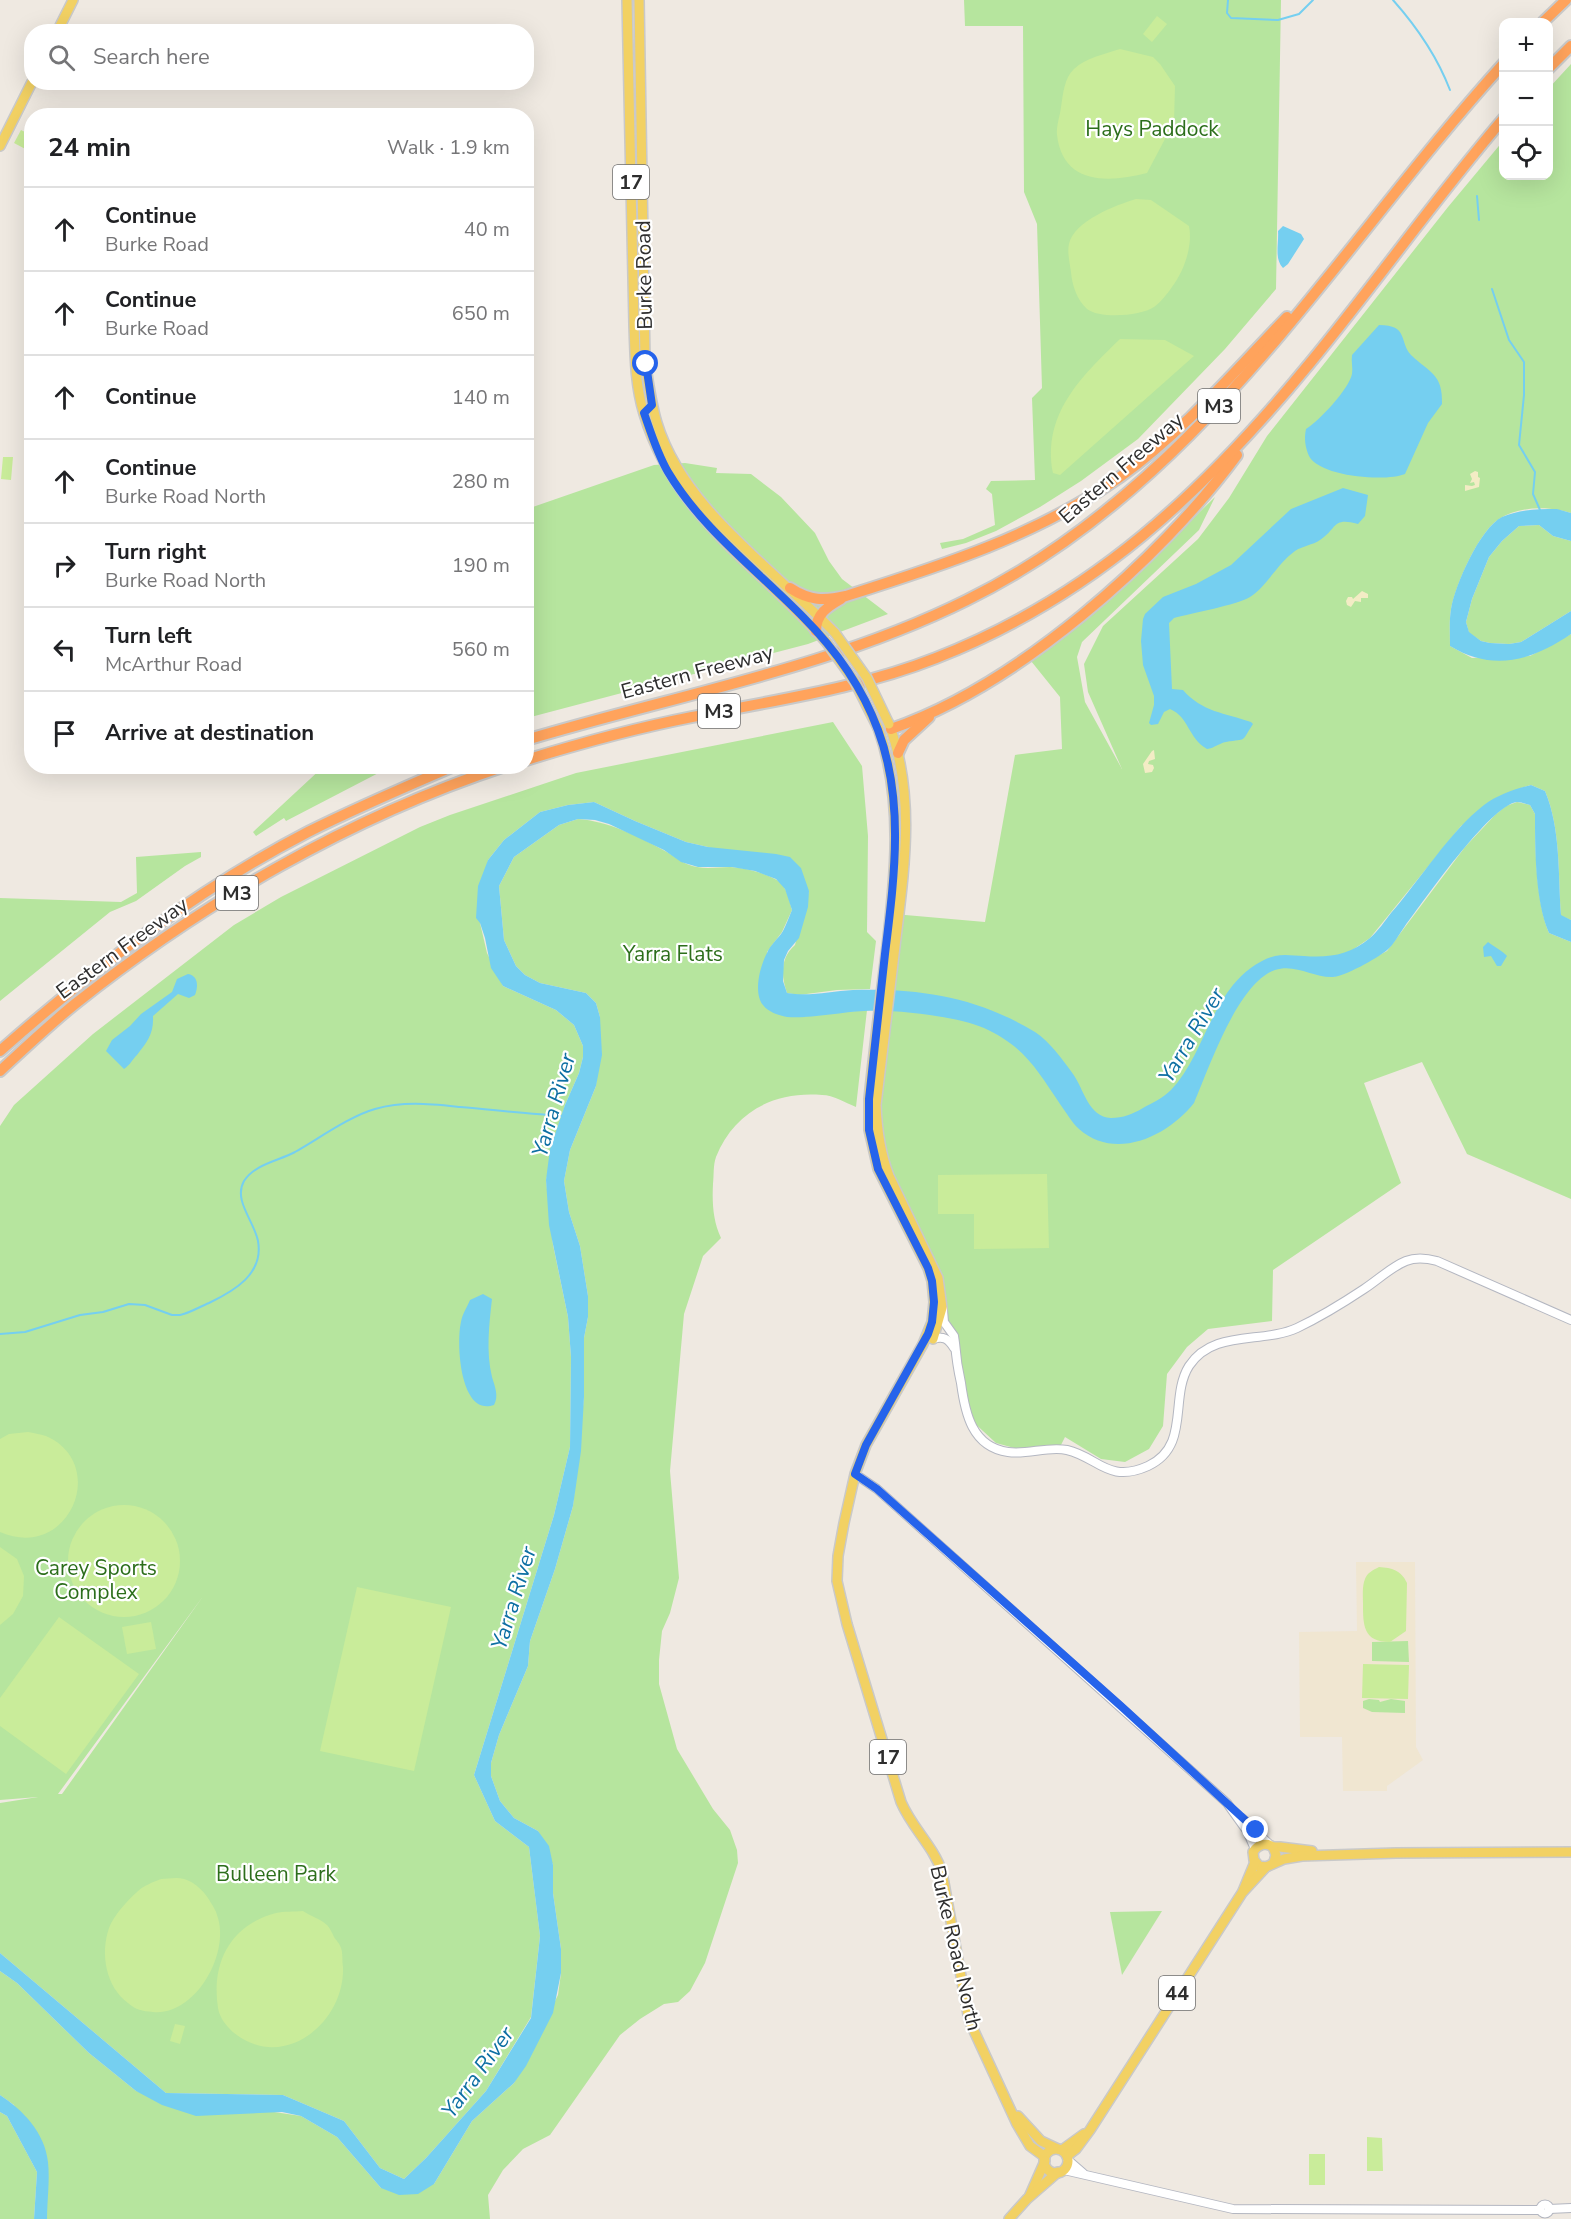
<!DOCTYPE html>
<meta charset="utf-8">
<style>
:root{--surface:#fff;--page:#f6f6f6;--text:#202124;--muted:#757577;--line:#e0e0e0}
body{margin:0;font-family:"Nunito Sans",sans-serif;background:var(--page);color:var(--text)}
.controls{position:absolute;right:18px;top:18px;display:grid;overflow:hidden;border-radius:12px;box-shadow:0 6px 24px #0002}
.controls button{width:54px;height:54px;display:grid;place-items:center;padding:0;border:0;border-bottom:2px solid var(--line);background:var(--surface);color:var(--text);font:30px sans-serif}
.stop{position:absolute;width:18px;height:18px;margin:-14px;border:4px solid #2563eb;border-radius:50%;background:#fff}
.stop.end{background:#2563eb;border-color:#fff;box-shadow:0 2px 6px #0008}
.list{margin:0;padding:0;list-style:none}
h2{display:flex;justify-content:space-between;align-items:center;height:78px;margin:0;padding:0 24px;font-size:26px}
h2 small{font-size:20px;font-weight:400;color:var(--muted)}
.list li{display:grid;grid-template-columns:39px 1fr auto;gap:18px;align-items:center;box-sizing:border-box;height:84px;padding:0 24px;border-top:2px solid var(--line)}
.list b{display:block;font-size:22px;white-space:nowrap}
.list p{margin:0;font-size:20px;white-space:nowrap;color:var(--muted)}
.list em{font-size:20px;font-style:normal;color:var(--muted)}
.icon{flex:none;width:33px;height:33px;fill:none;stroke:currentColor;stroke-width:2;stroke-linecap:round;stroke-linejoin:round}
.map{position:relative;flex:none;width:1571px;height:2219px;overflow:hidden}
.search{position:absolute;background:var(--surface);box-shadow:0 6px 24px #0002;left:24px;top:24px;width:510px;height:66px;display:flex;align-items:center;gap:15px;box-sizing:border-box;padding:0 21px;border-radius:24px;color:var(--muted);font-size:22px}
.panel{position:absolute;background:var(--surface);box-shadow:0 6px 24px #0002;left:24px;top:108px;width:510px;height:666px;border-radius:24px}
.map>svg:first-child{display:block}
.education{fill:#f0e6d1}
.green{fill:#b6e59e;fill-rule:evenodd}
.sand{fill:#f3ecc5}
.pitch{fill:#c9ec9a}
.water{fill:#75cff0}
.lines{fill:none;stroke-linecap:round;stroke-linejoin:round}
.stream{stroke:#75cff0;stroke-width:2}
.minor-casing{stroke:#b4b7c1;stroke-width:10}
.major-casing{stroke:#c9c9c9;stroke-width:12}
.highway-casing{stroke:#c9c9c9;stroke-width:14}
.minor{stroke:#fff;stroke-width:8}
.major{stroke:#f2d163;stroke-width:9}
.highway{stroke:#ffa35c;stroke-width:10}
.major-bridge-casing{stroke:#c9c9c9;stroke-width:12;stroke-linecap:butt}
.major-bridge{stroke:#f2d163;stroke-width:9}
.route{stroke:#2563eb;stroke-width:8}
.labels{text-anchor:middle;stroke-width:4.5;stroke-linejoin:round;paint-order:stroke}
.shield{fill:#fff;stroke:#6d6d6d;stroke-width:1.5}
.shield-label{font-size:20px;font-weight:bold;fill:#2e2e2e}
.park-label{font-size:21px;fill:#2c6e1b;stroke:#fff}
.street-label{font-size:21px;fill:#2e2e2e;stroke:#fff}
.water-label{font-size:22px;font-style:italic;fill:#0d6fa3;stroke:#fff}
</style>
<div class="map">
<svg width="1571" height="2219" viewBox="0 0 1571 2219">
<rect width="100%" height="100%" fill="#efe9e1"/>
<path class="education" d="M1356,1562H1415L1416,1747L1423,1760L1387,1786V1791H1343L1342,1737H1300L1299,1632L1357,1631Z"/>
<g class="green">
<path d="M964,0H1281L1276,289L1225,349L1138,439L1081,481L1040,507L996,531L966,543L942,549L940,543L963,539L995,525L992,494L986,489L991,481L1035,480L1032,398L1042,388L1037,224L1024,192L1023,26H965Z"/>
<path d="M1571,64V513C1549,506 1519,506 1499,519C1478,533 1456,584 1451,609C1449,621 1450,634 1450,646L1472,658L1530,656L1571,634V920L1561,916C1558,875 1561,829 1545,791L1531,785L1521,788L1461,826L1370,938L1348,953L1336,956L1325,975L1333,977L1347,972L1387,951L1465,847L1495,815L1506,806L1517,802L1530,805L1535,814C1535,848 1536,902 1549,933L1571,942V1199L1467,1154L1422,1062L1364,1083L1401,1183L1273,1270L1272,1321L1208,1329L1187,1347L1167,1374L1163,1426L1149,1449L1125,1462L1101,1459L1065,1437L1061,1445L1022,1450L996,1443L970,1419L956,1334L941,1312L886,1166L876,1123L894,914L985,922L1015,755L1062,749L1060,697L1031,661L1123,587L1215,497L1199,530L1082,642L1077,657L1085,702L1122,769L1088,692L1084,664L1103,626L1198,539L1229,498L1267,436L1448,207L1503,141L1504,176H1548L1549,88Z"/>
<path d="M685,463L717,468L716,473L751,474L781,497L815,533L829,561L842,579L888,614L808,644L527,718V509L654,465Z"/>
<path d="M1539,525L1553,536L1571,541V611L1521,642L1509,644L1490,643L1481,641L1469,633L1466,622L1472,599L1489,557L1502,541L1519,526Z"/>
<path d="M833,722L862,766L868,836L867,932L876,941L870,989L837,990L799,995L787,993C781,976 780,958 795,945L809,891L708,847L686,842L635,821L594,802L568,805L540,812L504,840L488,860L480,923L487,953L503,986L556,1010L574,1025L583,1046V1057L579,1073L565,1105L546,1180L553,1245L568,1317L571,1357L570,1447L554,1515L474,1775L495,1821L529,1847L540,1936L531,2017L486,2091L426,2158L404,2179L380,2168L344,2121L283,2095L166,2093L0,1953V1803L38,1797L0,1800V1126L14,1105L93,1034L234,925L281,897L420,827L450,815L576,773ZM204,1595L62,1794H58Z"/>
<path d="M324,766L390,767L286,821L284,818L256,836L253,832Z"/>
<path d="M578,819C607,821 639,836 665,851C676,857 684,865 697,867C708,869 719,867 730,867C745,868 762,872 775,879C787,885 789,899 792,910L782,932L767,952L789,1017L867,1010L856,1107C846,1103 833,1095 822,1095C774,1091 734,1112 716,1157C713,1165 714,1176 713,1184C712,1203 713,1221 721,1238L703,1256L684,1314L670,1471L679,1578L670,1613L662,1631L659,1660V1684L677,1749L713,1809L730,1830L737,1850L738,1863L705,1963L690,1991L678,2002L664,2004L640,2019L620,2035L550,2135L523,2149L503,2170L488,2195L490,2219H47V2191L14,2105L0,2095V1971L17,1983L89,2053L136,2091L301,2116L337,2137L381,2188L434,2184L472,2121L514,2083L558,1995L561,1973V1949L553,1893V1865L538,1831L514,1818L500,1801L491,1776V1763L499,1735L528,1666L530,1641L555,1569L573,1506L584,1397V1338L588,1317V1296L580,1246L569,1212L564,1181L570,1150L596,1086L600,1017L596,1003L586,993L540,983L525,975L516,966L504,940L499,886L514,857L559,825Z"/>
<path d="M201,852V857L185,866L136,901L110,912L0,1001V898L121,902L137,893L136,857Z"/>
<path d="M1408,1641L1409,1662L1372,1661V1642Z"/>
<path d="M1369,1699L1379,1700L1380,1702L1391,1699L1405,1701V1713L1372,1712L1363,1708V1701Z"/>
<path d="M1162,1911L1122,1975L1110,1912Z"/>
<path d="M0,2112L7,2116L37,2172L34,2219H0Z"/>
</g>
<g class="sand">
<path d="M1475,471L1478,472V477L1480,478L1479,487L1465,491V485L1472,486L1475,485L1474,482L1470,483L1472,479L1470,474Z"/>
<path d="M1362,591L1368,594V598H1361V602L1355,601L1351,607L1347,605L1346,601L1348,597H1352L1353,599Z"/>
<path d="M1154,750L1155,759L1149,761L1148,764L1153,765L1154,768L1152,772L1145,773L1143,764L1152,751Z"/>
</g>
<g class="pitch">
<path d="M1157,16L1167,24L1152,42L1143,34Z"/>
<path d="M1120,49L1153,57L1160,64L1175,86L1174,122L1147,173C1108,183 1063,185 1057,135C1056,126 1060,116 1061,107C1063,95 1064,78 1074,69C1085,58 1105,54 1120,49Z"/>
<path d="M21,130L31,135V152L14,143Z"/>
<path d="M1136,199L1151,200L1189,226C1193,246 1184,271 1172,287C1167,294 1161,302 1154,307C1141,316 1100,319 1087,309C1077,300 1072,285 1071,272C1070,264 1067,252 1069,244C1074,221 1116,205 1136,199Z"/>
<path d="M1120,339L1165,340L1194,356L1060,475L1053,473C1042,414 1081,377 1120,339Z"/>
<path d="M3,457H13L11,480L1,479Z"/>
<path d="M1047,1174L1049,1248L974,1249V1214H938V1175Z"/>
<path d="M28,1432C33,1433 40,1434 46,1436C110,1464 69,1562 0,1532V1439L9,1434Z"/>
<circle cx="124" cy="1561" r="56"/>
<path d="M0,1547L17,1559L24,1576L23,1596L13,1614L0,1625Z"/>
<path d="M1379,1567C1392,1568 1401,1570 1407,1583L1406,1631L1390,1642C1363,1642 1363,1625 1363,1603C1363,1596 1362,1586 1365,1579C1367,1573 1373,1570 1379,1567Z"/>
<path d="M357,1587L451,1607L414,1771L320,1751Z"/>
<path d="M59,1617L139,1674L66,1774L0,1726V1698Z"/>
<path d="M151,1622L156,1649L127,1654L122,1627Z"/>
<path d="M1363,1664L1409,1665L1408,1699L1362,1698Z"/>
<path d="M161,1879C168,1879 177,1877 184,1879C195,1882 206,1893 211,1903C213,1906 216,1911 217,1915C231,1952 196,2016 153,2012C142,2011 136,2010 128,2003C106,1987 100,1954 109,1928C114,1915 127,1901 137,1892C143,1886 153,1882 161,1879Z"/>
<path d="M303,1911C310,1916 321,1919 327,1925C330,1928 332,1933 334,1937C336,1940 340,1944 341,1948C343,1953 342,1961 343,1967C345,2018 292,2067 243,2039C232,2033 220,2021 218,2008C211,1963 230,1925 276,1913C284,1911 294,1912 303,1911Z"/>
<path d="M175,2024L185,2026L180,2044L170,2041Z"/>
<path d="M1367,2137L1382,2138L1383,2171H1367Z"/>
<rect x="1309" y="2154" width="16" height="31"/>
</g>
<g class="water">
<path d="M1283,226L1301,234L1304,239L1288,264L1283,268C1274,259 1279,243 1278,231Z"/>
<path d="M1379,325C1409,325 1399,342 1411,355C1430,373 1443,374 1442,404L1428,423L1405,474C1386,482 1320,477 1309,456C1305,447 1304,438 1306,429C1319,421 1349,389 1352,374C1353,368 1351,361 1352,355Z"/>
<path d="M1343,488L1368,495L1365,516L1358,524C1332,517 1338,528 1320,540C1313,545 1302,546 1295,551C1278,563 1266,587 1250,597C1237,605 1192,613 1174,618L1169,623L1172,689L1183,690C1202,712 1225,713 1251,722L1253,724C1240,744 1248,738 1226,742C1219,743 1215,748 1207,749C1188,738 1189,717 1170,709L1164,712L1158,724L1151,725L1149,723L1154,705V696L1143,665L1141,641L1143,619L1145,614L1163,597L1196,584L1231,565L1291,509Z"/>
<path d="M1557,509L1571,513V541L1553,536L1539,525L1519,526L1502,541L1489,557L1472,599L1466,622L1469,632L1481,641L1490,643L1509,644L1521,642L1571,611V634C1531,661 1493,672 1450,646C1450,634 1449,621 1451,609C1455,585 1480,528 1502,517C1520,509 1538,509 1557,509Z"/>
<path d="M1531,785L1545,791C1561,829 1558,875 1561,915L1571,920V942L1549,933C1535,901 1535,849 1535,814L1530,805C1526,804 1521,802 1517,802C1490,805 1423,902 1405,926C1399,934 1394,945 1386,951C1376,959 1345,976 1333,977C1314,978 1295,963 1275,970C1238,982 1209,1068 1194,1103C1169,1135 1116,1162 1079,1129C1072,1123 1066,1112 1060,1104C1037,1070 1024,1046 984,1028C956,1016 895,1009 864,1011C842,1012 807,1019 787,1017C778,1015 768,1012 763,1005C753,993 760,966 767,953C770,945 778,939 783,931C786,925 789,917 792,910L785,889L776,879L755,871L732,867H698L681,862L664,850L609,824L595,820L578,819L559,825L514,857L499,886L504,940L516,966L525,975L540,983L586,993L596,1003L600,1017L602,1055L596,1086L570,1150L564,1181L569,1212L580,1246L588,1296V1317L584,1338V1397L581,1451L573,1506L555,1569L530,1641L528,1666L499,1735L491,1763V1776L500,1801L514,1818L538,1831L549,1846L553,1865V1893L561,1949V1973L553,2013L526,2066L514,2083L472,2121L434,2184L418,2194L399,2195L381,2188L337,2137L301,2116L282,2112L196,2116L162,2105L136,2091L89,2053L17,1983L0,1971V1953L166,2093L283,2095L344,2121L380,2168L404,2179L426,2158L486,2091L531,2018L540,1936L529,1847L495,1821L474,1775L554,1515L570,1447L571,1357L568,1317L549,1225L546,1180L550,1149L565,1105L579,1073L583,1057V1046L574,1025L556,1010L503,986L491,968L485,938L480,923L476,918L478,886L488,860L504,840L540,812L568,805L594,802L635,821L686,842L708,847L776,854L790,857L801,868L809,891L808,907L799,938L788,951L784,960L783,981L787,993C809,997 831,991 853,990C920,988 977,997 1035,1032C1050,1042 1063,1060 1073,1074C1084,1089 1088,1117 1111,1118C1123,1118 1133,1114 1143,1108C1152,1103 1163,1098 1171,1090C1198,1062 1207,1017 1233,985C1244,972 1259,960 1275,956C1285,954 1295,956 1304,956C1329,958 1350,955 1370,938C1378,931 1385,921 1391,913C1420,880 1450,831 1484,805C1497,795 1515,789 1531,785Z"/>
<path d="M1488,942C1494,947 1503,951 1507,956L1501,966H1497L1491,956L1484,957L1483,947Z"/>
<path d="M188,974C199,976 198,987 195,995L189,998L178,994L153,1016C154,1034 147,1042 137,1055C132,1060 130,1065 124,1069L106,1051L112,1040L130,1026L141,1014L172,992L177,979Z"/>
<path d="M483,1294L492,1299C489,1325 486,1352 492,1377C495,1387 499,1396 494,1405C460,1417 456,1343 461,1322C462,1315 467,1307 470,1300Z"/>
<path d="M0,2095C23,2110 45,2133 48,2162C50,2180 47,2201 47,2219H34L37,2172L7,2116L0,2112Z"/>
</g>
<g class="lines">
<g class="stream">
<path d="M1228,0L1227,13L1231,18L1278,20L1299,14L1313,0"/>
<path d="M1393,0C1417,27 1437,56 1450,90"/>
<path d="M1477,196L1479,220"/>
<path d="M1492,289L1509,340L1524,362V395L1519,445L1535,472L1533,494L1540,510"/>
<path d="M0,1334L25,1332L80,1315L103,1312L129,1304L145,1305L172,1315H180C190,1313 199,1307 209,1303C234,1291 264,1274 258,1241C254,1221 233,1200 244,1181C255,1164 278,1161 295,1152C318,1139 350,1116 375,1109C404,1101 430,1104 460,1107C495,1110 529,1114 564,1116"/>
</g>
<g class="minor-casing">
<g id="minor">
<path d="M943,1310L944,1322L954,1336L955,1343C956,1356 958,1370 961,1383C965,1413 972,1447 1008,1452C1028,1455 1047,1446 1067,1450C1098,1457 1108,1484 1148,1466C1191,1446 1169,1398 1189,1366C1213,1329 1262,1344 1297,1328C1320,1317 1343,1303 1364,1289C1378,1280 1391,1267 1406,1261C1416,1257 1426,1258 1437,1261L1571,1320"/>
<path d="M933,1339C943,1336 948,1338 954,1348"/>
<path d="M855,1474L877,1489L1227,1803L1247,1831L1255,1849"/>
<path d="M1242,1818L1270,1845"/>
<path d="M1068,2160L1083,2173"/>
<path d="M1064,2170L1233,2209L1540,2210"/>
<circle cx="1545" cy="2209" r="4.5"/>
<path d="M1549,2209L1571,2208"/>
</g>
</g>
<g class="major-casing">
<g id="major">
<path d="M627,0L634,324C635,354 635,385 644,414C676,519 759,565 827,643"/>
<path d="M639,0L645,360C648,381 651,403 657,423C683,509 775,570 835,633"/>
<path d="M57,32L73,0"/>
<path d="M0,146L32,82"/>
<path d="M889,724C916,796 904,871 895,946C889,999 882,1052 876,1105C877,1130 880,1153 889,1176L938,1278L942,1308L933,1339"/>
<path d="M878,728C904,801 895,879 886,954C880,1002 874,1050 869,1099V1130L878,1169L928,1268L932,1281L934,1302L932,1322L923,1344L866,1445L855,1474L844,1523L838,1556L837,1581L847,1624L901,1802C912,1828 934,1847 942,1872L969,2020L1017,2124L1030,2146L1045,2157"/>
<path d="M1273,1847H1280L1312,1851"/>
<path d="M1266,1867L1259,1866L1254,1860L1253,1852C1258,1844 1266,1842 1273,1847L1276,1855L1274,1862"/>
<path d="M1243,1891L1255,1862"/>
<path d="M1018,2116L1041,2141L1058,2149"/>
<circle cx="1056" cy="2161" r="12"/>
<path d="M1062,2150L1084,2134"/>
<path d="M1067,2156L1076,2149L1090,2130L1242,1893L1266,1867L1284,1859L1302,1856L1396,1853L1571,1852"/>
<path d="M1030,2195L1045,2161"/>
<path d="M1009,2219L1027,2199L1058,2172"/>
</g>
</g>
<g class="highway-casing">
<g id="highway">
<path d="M1543,22L1566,0"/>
<path d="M1548,69L1571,46"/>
<path d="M790,588C810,601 824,601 846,596C941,566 1038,535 1120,477C1183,432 1234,372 1287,317"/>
<path d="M816,631C816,614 827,607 841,599"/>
<path d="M891,729C1016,686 1159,561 1237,455"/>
<path d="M526,740C672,696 831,668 967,600C1202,485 1334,251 1504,63"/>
<path d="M898,753L904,740L929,717"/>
<path d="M526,760C581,743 636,728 692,717C774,700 858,689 936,658C1093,597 1205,491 1310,363C1376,283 1436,197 1504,118"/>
<path d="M0,1051C94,968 196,890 308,832C356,808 405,787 454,766"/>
<path d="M0,1071C25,1048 49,1025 75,1004C202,903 350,817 505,766"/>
</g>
</g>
<use href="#minor" class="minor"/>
<use href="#major" class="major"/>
<use href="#highway" class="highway"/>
<g class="major-bridge-casing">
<g id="major-bridge">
<path d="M835,633L867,678L889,724"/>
<path d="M827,643L855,682L878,728"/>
</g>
</g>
<use href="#major-bridge" class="major-bridge"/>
</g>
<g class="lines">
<path class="route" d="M646,364L652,405L644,413C651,433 657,453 668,472C702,529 757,570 803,617C835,649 862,687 878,730C905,802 894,880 885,954C880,1003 874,1051 869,1099V1130L878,1169L928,1268L932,1281L934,1302L932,1322L928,1334L866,1445L855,1474L877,1489L1122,1707L1256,1830"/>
</g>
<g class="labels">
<g class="shield">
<rect x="613" y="165" width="36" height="34" rx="4.5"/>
<rect x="1198" y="389" width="42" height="34" rx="4.5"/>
<rect x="698" y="694" width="42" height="34" rx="4.5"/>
<rect x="216" y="876" width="42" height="34" rx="4.5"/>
<rect x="870" y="1740" width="36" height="34" rx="4.5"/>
<rect x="1159" y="1976" width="36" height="34" rx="4.5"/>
</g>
<g class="shield-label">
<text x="631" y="189">17</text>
<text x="1219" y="413">M3</text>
<text x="719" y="718">M3</text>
<text x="237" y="900">M3</text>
<text x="888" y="1764">17</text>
<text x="1177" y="2000">44</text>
</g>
<g class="park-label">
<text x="1152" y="136">Hays Paddock</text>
<text x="673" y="961">Yarra Flats</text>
<text x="96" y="1575">Carey Sports<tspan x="96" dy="24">Complex</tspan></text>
<text x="276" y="1881">Bulleen Park</text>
</g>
<g class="street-label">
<text transform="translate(644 275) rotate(-91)" y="7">Burke Road</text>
<text transform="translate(1121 468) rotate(-41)" y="7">Eastern Freeway</text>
<text transform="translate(697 672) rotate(-15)" y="7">Eastern Freeway</text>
<text transform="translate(122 948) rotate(-36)" y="7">Eastern Freeway</text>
<text transform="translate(956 1948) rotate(77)" y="7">Burke Road North</text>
</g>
<g class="water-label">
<text transform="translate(1191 1035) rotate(-59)" y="8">Yarra River</text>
<text transform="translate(553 1105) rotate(-74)" y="8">Yarra River</text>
<text transform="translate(513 1598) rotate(-73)" y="8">Yarra River</text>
<text transform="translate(477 2072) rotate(-54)" y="8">Yarra River</text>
</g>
</g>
</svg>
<div class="controls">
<button>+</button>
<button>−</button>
<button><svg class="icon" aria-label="locate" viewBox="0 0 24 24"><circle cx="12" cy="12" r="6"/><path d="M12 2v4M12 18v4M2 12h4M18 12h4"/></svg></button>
</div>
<div class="stop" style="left:646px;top:364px"></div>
<div class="stop end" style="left:1256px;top:1830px"></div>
<div class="search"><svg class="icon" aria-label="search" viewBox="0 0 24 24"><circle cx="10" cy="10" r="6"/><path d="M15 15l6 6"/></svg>Search here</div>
<section class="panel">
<h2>24 min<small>Walk · 1.9 km</small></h2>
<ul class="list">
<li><svg class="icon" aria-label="ahead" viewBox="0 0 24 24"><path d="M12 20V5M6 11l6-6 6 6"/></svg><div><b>Continue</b><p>Burke Road</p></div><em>40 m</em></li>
<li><svg class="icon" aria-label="ahead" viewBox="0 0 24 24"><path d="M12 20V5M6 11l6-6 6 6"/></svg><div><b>Continue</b><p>Burke Road</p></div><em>650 m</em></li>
<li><svg class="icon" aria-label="ahead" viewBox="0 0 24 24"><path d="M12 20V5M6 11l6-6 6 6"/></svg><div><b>Continue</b></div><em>140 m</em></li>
<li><svg class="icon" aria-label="ahead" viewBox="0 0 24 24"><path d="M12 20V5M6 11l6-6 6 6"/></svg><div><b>Continue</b><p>Burke Road North</p></div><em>280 m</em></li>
<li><svg class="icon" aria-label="right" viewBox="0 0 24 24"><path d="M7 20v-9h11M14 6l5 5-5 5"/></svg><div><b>Turn right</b><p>Burke Road North</p></div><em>190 m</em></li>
<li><svg class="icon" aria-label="left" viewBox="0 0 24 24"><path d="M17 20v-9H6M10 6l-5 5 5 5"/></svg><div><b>Turn left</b><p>McArthur Road</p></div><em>560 m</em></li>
<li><svg class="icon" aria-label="arrive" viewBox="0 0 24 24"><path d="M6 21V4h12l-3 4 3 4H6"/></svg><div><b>Arrive at destination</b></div></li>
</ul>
</section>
</div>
